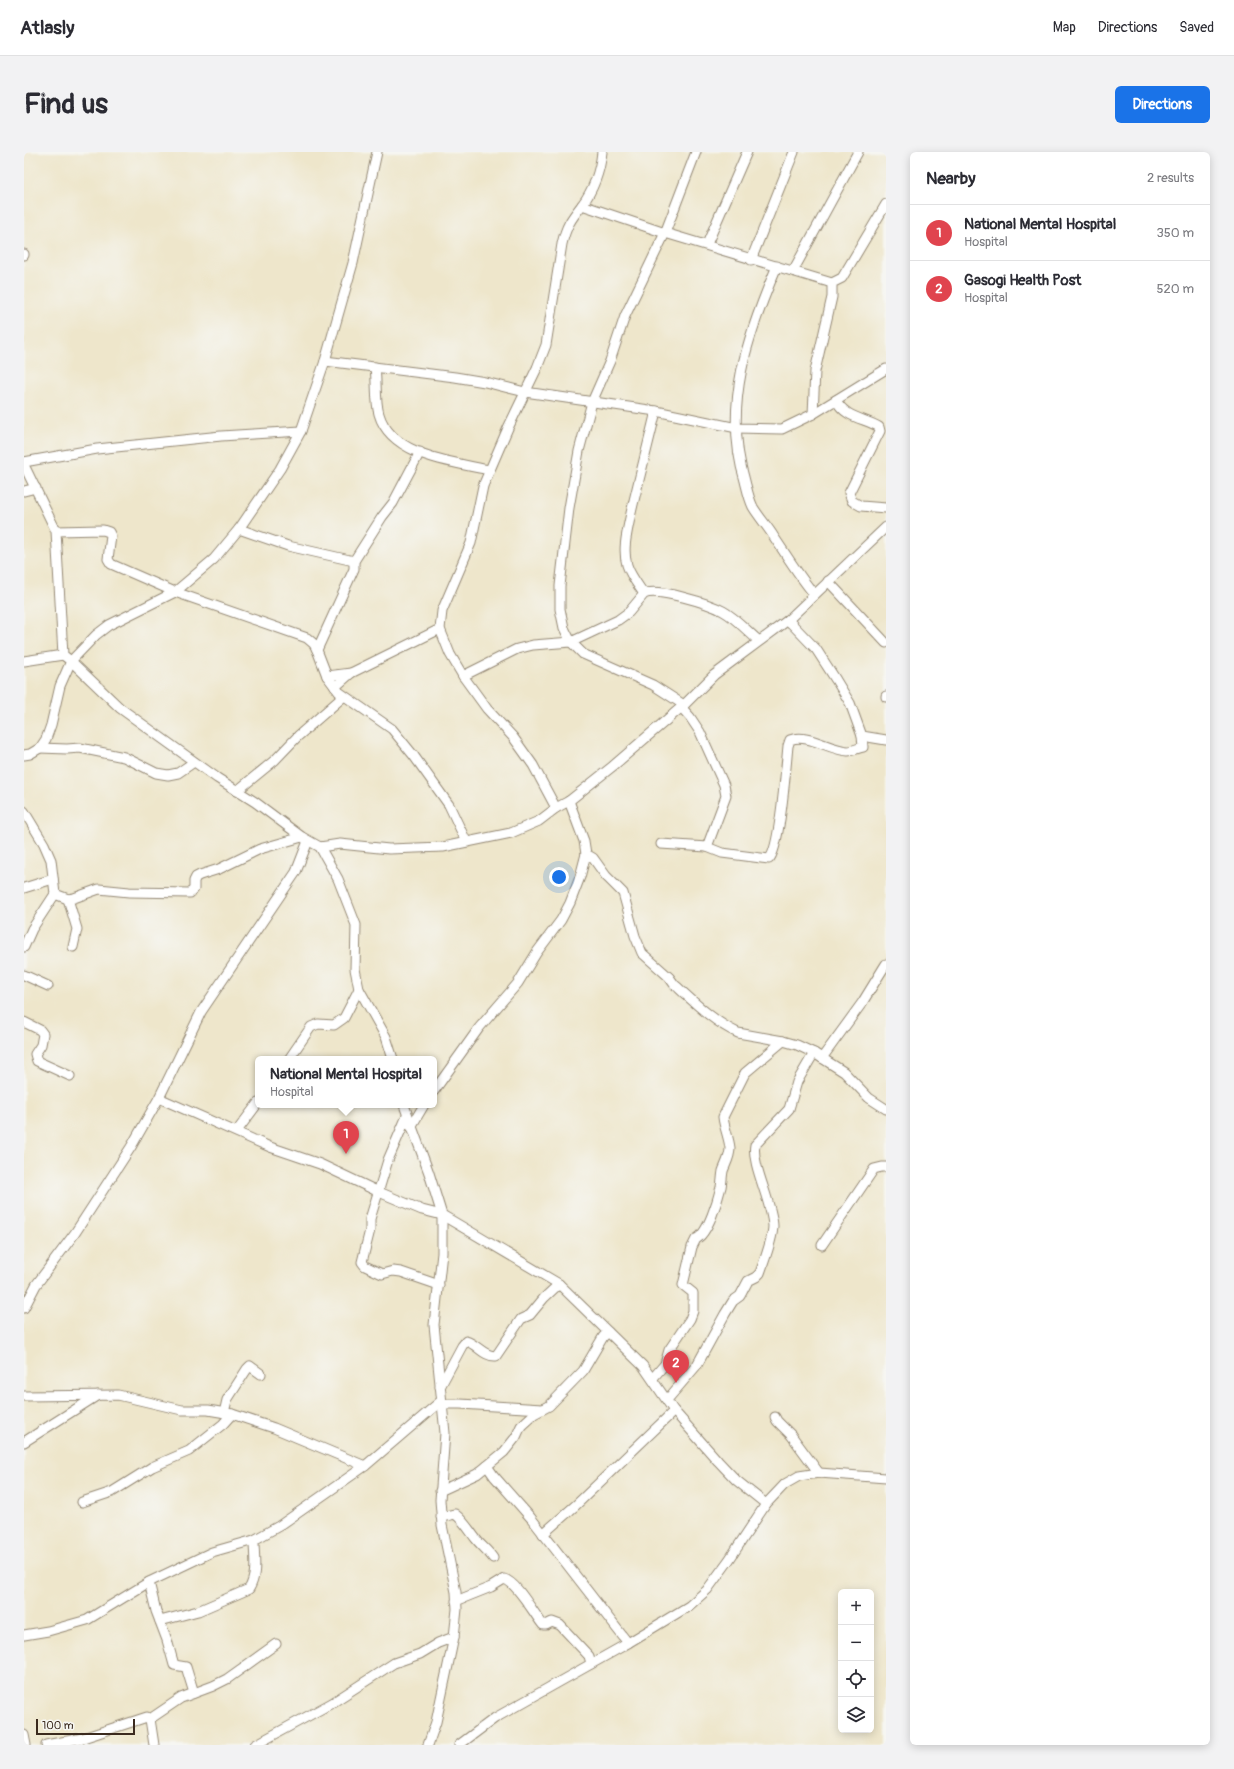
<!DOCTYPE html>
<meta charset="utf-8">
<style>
:root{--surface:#fff;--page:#f2f2f3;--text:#2b2b33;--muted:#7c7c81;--line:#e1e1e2;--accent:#1a73e8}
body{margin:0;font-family:Pangolin,sans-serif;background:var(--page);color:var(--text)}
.controls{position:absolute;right:12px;bottom:12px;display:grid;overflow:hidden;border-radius:6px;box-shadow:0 2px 10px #0003}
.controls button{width:36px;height:36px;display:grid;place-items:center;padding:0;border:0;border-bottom:1px solid var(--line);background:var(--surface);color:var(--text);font:20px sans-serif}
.scale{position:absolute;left:12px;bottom:10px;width:99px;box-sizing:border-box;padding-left:4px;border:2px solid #3b2a1e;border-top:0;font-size:11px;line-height:14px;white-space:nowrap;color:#3b2a1e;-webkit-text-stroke:3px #f6f6f2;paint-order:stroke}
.you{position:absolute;left:535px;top:725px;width:14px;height:14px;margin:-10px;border:3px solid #fff;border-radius:50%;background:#1a73e8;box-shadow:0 0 0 6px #1a73e833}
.badge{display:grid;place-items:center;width:26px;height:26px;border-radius:50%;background:var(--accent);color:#fff;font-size:13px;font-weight:700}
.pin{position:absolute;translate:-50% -33px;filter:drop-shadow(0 1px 2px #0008)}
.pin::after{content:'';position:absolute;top:21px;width:14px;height:12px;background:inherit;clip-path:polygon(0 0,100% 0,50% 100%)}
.popup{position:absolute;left:231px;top:904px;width:182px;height:52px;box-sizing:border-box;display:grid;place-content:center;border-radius:6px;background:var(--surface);filter:drop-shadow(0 1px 3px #0005);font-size:13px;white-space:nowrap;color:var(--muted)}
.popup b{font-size:15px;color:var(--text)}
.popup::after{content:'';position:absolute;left:50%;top:100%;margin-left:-8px;border:8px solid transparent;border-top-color:var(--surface)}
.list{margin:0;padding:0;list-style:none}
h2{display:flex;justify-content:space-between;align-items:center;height:52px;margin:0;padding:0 16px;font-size:17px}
h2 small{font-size:13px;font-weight:400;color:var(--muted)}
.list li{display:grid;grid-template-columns:26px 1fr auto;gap:12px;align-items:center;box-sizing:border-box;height:56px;padding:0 16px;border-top:1px solid var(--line)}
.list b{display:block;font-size:15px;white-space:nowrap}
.list p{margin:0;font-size:13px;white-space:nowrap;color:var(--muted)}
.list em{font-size:13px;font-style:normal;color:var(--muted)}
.icon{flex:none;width:22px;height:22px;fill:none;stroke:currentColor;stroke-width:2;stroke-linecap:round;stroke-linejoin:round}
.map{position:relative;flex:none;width:862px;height:1593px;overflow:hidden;border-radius:6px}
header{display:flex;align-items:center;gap:24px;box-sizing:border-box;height:56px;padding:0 20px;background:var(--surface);border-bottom:1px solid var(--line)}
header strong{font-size:19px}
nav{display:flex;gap:22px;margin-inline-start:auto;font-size:14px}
.intro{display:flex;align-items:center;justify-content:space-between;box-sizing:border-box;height:96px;padding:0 24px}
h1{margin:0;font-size:28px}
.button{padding:10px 18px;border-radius:6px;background:var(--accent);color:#fff;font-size:14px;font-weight:700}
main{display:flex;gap:24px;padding:0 24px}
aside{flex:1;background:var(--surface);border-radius:6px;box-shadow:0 2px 10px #0003}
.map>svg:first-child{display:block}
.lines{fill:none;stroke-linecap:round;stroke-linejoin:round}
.minor-casing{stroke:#948874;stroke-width:11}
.minor{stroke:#fff;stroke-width:9}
</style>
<header>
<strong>Atlasly</strong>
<nav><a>Map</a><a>Directions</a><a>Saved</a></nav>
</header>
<div class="intro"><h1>Find us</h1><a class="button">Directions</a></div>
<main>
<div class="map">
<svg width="862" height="1593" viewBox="0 0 862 1593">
<rect width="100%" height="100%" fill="#f6f6f2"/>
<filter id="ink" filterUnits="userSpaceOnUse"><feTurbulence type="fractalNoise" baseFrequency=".025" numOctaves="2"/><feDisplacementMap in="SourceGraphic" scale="8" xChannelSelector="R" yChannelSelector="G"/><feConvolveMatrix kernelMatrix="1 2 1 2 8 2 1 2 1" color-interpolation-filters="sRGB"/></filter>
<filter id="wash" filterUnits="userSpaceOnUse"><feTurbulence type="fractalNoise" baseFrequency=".012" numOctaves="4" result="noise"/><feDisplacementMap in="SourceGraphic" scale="16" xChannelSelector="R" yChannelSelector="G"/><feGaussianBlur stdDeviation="0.9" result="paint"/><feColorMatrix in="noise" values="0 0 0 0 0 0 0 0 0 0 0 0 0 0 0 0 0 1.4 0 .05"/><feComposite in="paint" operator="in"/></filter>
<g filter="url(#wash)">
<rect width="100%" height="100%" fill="#eee6cb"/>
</g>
<g filter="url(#ink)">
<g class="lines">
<g class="minor-casing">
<g id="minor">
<path d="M558,53L641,81L808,131"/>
<path d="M683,92L723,0"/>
<path d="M0,103V102"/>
<path d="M727,108L770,0"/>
<path d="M753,114C724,182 698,254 721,329C723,337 725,347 729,355C735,365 744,375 750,385C763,404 775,424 790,442"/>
<path d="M769,119L834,0"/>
<path d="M301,209L431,225L461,230L501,240L632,259L713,276L758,277L789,262L862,217"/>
<path d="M351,215C353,229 351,249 355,262C367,304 429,310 465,318"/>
<path d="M812,248C821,266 840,266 855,275L856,279L825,341L828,349L837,354L862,356"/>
<path d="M789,262L791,219L808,145V131L818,126L862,52"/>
<path d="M396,300L369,351L358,365L330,409V417L293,498L303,524L315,540L368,577L390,604L425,653L442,689"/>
<path d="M0,310L73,297L197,284L277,279"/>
<path d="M0,313L32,379L39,503L47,509L96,556L193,626L231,650L278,685L296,695L314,727L332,773L331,817L335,837L362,885L369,907"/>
<path d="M0,339L12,336"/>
<path d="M215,377L264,394L330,409"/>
<path d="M32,379L79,378L85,380L87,384L84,407L87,412L151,440L283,486L290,492L293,498"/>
<path d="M804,429L862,491"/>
<path d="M620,442C614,433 606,423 603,413C598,396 604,377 607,361C615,327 624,293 632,259"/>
<path d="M764,468L792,497L812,528L826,551L838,584L862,588"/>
<path d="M0,509L39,503"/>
<path d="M303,524L327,521"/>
<path d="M439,524L493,497L509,493L547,490L594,468L605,460L620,442C633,435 686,452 699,459C712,466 724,480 735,489"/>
<path d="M311,535L327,521L416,477"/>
<path d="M862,545V544"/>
<path d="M660,553L629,533L559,502L547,490L540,476L536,457V434L545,356L555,299L568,250L586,209L601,164L641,81L672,0"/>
<path d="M657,555L666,565L676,580L700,633L702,644L683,695"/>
<path d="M16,596L43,597L56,596L100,605L132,621L144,623L154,621L170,610"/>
<path d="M0,603L6,602L16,596L22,587L27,573L36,534L47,509L72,483L85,473L151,440L190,407L215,377L256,317L277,279L301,209L329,111L353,0"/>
<path d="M213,639L251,608L274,584L320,544"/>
<path d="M532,656L509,613L489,585L463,557L439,524L426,502L416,477L418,459L447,391L459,334L484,276L513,216L522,193L538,92C542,74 547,67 558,53C569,38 576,19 578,0"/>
<path d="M0,659L20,692L27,708L31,742L8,777L0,795"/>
<path d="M637,692L683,695L698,701L745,707C756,697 762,613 764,594L766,588C784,581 805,598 824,599C829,599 834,596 839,595L838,584"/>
<path d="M296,695L316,692L365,697L419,695L487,681L515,669L532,656L545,649L589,614L660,553L690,523L764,468L862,375"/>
<path d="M562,702L569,706L582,724L599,741L611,784L618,801L645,825L650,832C670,850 690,870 714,881L759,889L773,893L790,901L820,920L845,946L862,957"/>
<path d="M0,736L29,727"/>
<path d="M31,742L44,747L50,746L75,737L105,740L166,741L170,737V729L172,725L176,723L195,717L236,697L278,685"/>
<path d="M44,747L53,777L49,795"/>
<path d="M0,823L24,834"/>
<path d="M0,870L16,878L19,882L17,893L11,902L13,909L46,924"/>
<path d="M798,906L838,851L862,812"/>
<path d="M265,907L287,875L294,872L310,873L320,866L335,837"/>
<path d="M410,939L455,876L494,831L513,800L537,768L546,751L556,725L562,702L560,689L545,649"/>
<path d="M135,946L246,995L296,1012L355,1040L398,1058L418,1063L535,1132L619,1214L650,1259L694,1309L712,1328L742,1352"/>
<path d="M380,953L405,1021L418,1063V1101L410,1173L421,1281L416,1348L418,1373L432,1440L433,1457L430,1485L412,1570L404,1593"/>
<path d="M383,964L364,1008L346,1067V1078L338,1110L341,1114L358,1122L369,1119L377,1120L415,1133"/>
<path d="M387,975L400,953"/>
<path d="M213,979L234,951"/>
<path d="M798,1093L850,1017L858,1015H862"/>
<path d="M0,1156L12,1133L51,1081L107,995L135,946L177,860L272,720L284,689"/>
<path d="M629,1226L641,1212L645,1198L666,1167L669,1159V1141L659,1133L668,1095L672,1087C684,1082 694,1047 697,1035C698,1030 698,1024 699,1019C702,1011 706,1005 706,996C705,986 700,975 699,965L721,921L759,889"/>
<path d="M416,1235L438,1194L442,1189C453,1192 460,1205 472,1204L497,1167L506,1163L520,1146L535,1132"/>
<path d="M0,1244L94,1243L158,1258H184L208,1262L250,1276L341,1314"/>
<path d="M643,1248L673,1213L701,1162L709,1149L716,1144L724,1129L732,1125L736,1121C740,1110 749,1085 749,1074C748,1050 727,1012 731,993L765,957L773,930L790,901"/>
<path d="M418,1252H436L518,1257"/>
<path d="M200,1261L203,1248L223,1217L226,1214L237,1222"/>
<path d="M751,1265L753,1269L767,1283L795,1321"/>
<path d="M0,1290L74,1243"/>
<path d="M463,1314L470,1324L507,1366L604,1491"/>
<path d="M416,1339L453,1322L480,1300L492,1285L497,1274L510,1262L525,1254L559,1219L579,1185L584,1180"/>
<path d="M58,1350L88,1340L128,1315L165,1299L199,1272L208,1262"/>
<path d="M417,1365L431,1362C440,1369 445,1378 452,1387C457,1394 463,1397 469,1406"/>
<path d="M519,1382L552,1353L650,1259"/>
<path d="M125,1430L132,1459L143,1488L150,1513L162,1515L170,1541"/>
<path d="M432,1449L467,1435L480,1427C493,1430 510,1462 519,1473H522L528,1470L536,1473L565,1504L567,1512"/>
<path d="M136,1469L174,1459L225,1437C234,1422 230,1405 230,1388"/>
<path d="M0,1483L24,1479L63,1468L125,1430L188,1400L230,1388L255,1374L341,1314L417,1249"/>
<path d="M126,1567L157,1546L189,1534L203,1527L252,1492"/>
<path d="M0,1583L2,1593"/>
<path d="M22,1593L59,1586L123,1565L126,1567L130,1593"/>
<path d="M231,1593L308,1551L370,1511L396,1502L414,1491L430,1485"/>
<path d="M435,1593L471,1566L599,1494L665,1454L683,1438L705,1408L742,1352L761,1332L775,1324L795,1321L862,1326"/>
</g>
</g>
<use href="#minor" class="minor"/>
</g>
</g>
</svg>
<div class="controls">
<button>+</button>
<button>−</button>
<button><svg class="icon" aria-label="locate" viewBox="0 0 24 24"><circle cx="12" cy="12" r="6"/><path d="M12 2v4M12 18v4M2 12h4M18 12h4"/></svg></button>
<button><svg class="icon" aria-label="layers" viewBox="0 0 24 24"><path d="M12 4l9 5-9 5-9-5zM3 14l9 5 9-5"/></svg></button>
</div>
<div class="scale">100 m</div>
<div class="you"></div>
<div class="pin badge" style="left:322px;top:1002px;background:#e0444e">1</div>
<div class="popup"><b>National Mental Hospital</b>Hospital</div>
<div class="pin badge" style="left:652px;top:1231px;background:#e0444e">2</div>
</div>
<aside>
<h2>Nearby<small>2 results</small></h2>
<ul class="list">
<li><span class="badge" style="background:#e0444e">1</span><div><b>National Mental Hospital</b><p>Hospital</p></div><em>350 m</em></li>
<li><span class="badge" style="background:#e0444e">2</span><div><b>Gasogi Health Post</b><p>Hospital</p></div><em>520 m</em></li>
</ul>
</aside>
</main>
